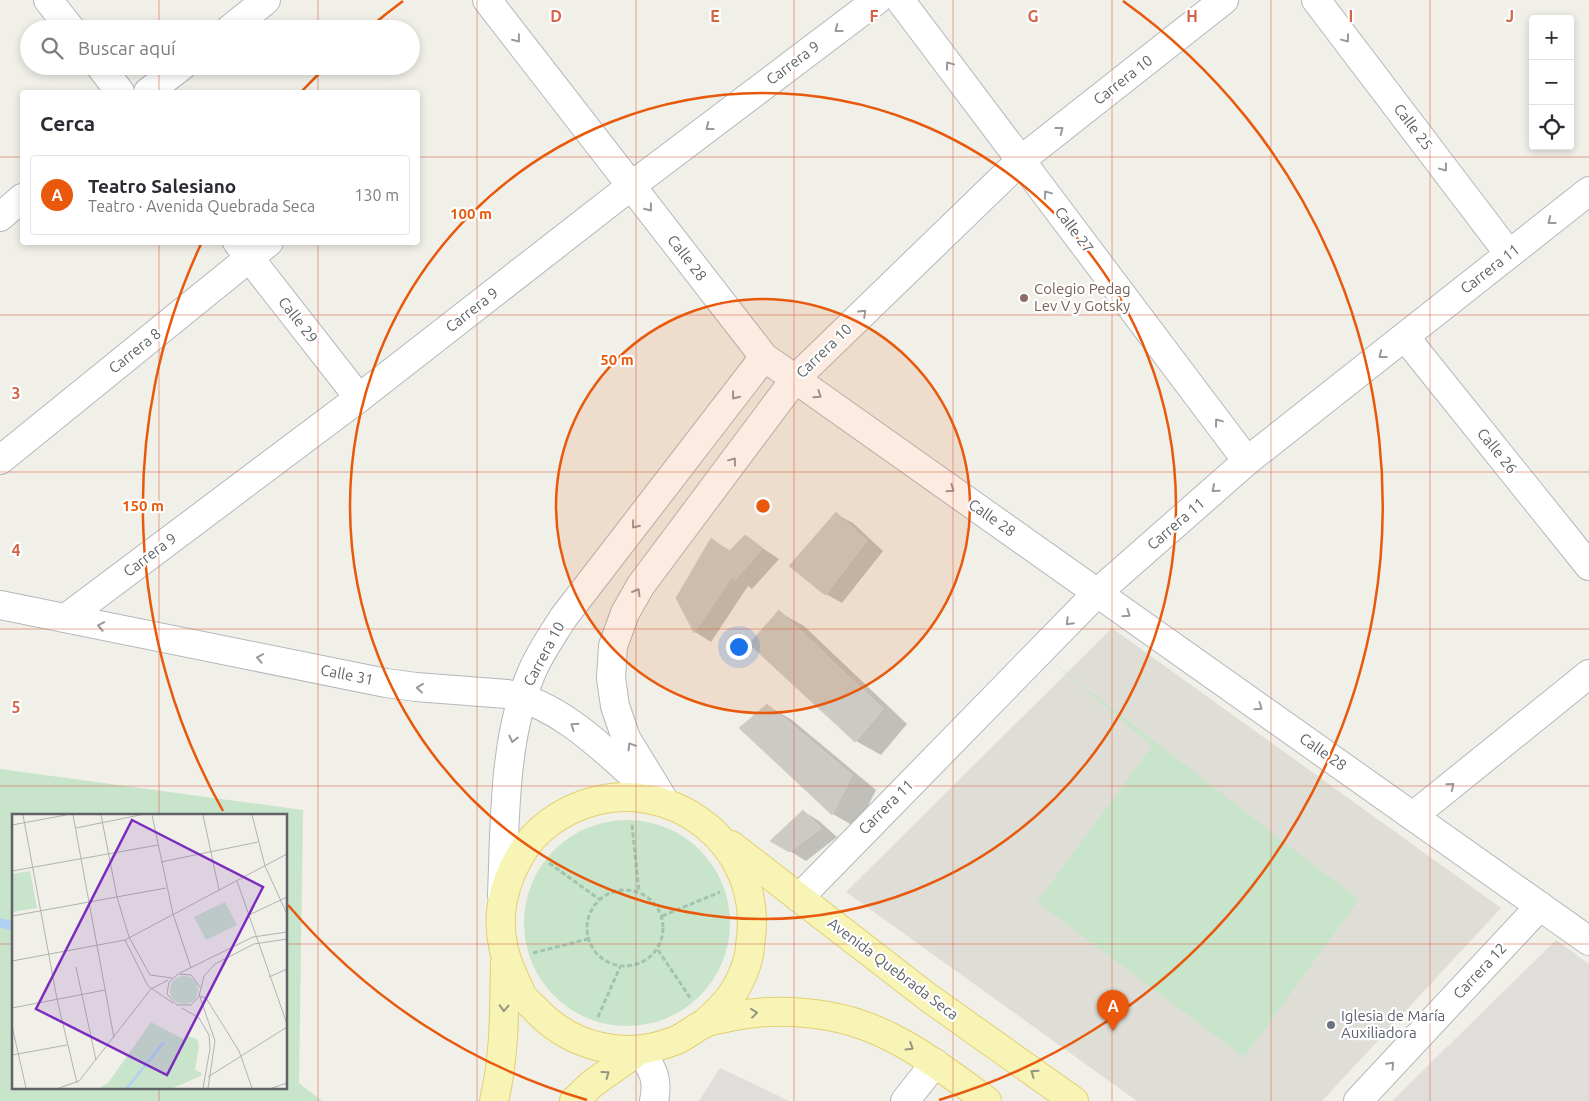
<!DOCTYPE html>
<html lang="es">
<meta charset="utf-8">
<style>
:root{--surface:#fff;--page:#f2f2f3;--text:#2b2b33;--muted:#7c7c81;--line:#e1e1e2;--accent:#ea580c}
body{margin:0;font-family:Ubuntu,sans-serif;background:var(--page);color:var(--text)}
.controls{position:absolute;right:15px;top:15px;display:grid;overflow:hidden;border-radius:5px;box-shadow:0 2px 8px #0003}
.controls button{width:45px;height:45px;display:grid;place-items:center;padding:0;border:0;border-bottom:1px solid var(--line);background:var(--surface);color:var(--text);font:25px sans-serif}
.you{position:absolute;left:738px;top:646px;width:18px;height:18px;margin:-12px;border:4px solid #fff;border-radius:50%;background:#1a73e8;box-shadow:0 0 0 8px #1a73e833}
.badge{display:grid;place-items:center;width:32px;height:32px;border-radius:50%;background:var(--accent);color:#fff;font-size:16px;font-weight:700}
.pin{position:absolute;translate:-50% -41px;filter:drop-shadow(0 1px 2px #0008)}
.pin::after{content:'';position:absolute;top:26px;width:18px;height:15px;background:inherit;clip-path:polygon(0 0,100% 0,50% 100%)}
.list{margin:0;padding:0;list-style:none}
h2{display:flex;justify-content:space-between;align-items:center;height:65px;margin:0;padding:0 20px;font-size:21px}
h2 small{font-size:16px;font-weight:400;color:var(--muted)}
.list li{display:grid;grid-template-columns:32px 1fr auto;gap:15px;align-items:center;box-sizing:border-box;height:80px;margin:0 10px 10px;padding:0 10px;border:1px solid var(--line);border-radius:5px}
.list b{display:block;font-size:19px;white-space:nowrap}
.list p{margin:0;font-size:16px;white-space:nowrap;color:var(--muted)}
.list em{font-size:16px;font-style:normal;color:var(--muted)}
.icon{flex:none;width:28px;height:28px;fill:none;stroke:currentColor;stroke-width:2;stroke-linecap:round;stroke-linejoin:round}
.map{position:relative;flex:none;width:1589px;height:1101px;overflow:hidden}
.search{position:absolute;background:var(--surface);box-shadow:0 2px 8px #0003;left:20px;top:20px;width:400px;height:55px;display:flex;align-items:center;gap:12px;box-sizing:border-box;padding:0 18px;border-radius:28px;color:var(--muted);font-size:19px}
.panel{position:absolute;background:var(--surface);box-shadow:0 2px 8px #0003;left:20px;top:90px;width:400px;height:155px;border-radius:5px}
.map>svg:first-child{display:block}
.industrial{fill:#dfdeda}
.education{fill:#dfded6}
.green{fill:#c8e4cb;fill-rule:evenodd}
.shadow{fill:#0003}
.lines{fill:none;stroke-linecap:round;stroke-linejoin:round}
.stream{stroke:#b2d0f6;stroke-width:9}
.building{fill:#cbcac4;stroke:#d4d1c7}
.minor-casing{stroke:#b5b7bb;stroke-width:30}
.major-casing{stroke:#e3d06e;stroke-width:30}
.path{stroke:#a1c4af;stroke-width:3;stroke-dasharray:5 2.5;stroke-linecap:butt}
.minor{stroke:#fff;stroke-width:28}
.major{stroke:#f7f4b6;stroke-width:28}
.oneway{stroke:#97999c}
.oneway2{stroke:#949582}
.grid{fill:none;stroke:#d76347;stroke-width:1;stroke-opacity:0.55}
.ring{fill:none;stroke:#e8590c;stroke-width:2.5}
.education-dot{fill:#8d6e63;stroke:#fff;stroke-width:2}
.worship-dot{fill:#6b7280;stroke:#fff;stroke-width:2}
.labels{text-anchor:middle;stroke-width:4.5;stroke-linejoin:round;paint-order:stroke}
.street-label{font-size:15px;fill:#5f6266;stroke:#fff}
.education-label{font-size:15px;fill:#785e54;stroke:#fff;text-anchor:start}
.worship-label{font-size:15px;fill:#5b616d;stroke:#fff;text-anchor:start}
.inset-river{fill:none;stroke:#b2d0f6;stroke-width:2.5}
.inset-road{fill:none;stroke:#b2b3b0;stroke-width:1}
.view{fill:#7b2cbf;fill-opacity:0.15;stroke:#7b2cbf;stroke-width:2.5}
.inset-edge{fill:none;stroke:#5f6266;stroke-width:2.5}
.grid-label{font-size:16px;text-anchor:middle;font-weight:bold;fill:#d76347;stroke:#fff;stroke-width:4.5;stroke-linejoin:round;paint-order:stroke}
.centre{fill:#e8590c;stroke:#fff;stroke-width:2.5}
.ring-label{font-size:15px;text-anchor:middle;font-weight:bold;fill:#e8590c;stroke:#fff;stroke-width:4.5;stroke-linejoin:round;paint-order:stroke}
</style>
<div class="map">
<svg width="1589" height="1101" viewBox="0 0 1589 1101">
<rect width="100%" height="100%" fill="#f0efe8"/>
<g class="industrial">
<path d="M1556,940L1589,964V1101H1392Z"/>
<path d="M720,1068L789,1101H699Z"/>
</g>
<path class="education" d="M1112,628L1501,908L1322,1101H1137L846,892Z"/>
<g class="green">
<path d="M1055,664L1359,900L1244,1057L1037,902L1152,746Z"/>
<path d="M0,769L303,810L299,1083L322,1101H0ZM14,815H286V1087H14Z"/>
<circle cx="627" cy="923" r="103"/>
</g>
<g class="shadow">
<path d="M836,514L853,523L883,551L842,603L826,594Z"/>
<path d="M746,537L779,559L752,589L748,586L711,642L695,632L677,598L712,540L731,551Z"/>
<path d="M779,612L804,626L907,724L881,755L856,741L751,644Z"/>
<path d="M768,706L792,720L876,790L857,828L833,814L741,728Z"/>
<path d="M803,811L819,821L837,837L806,861L772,840Z"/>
</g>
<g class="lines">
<path class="stream" d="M0,923L14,926"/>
</g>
<g class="building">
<path d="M836,512L867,541L825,595L789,566Z"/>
<path d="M745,535L763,548L735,580L716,565Z"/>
<path d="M711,538L742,561L694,633L676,598Z"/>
<path d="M779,610L883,709L855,742L749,644Z"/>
<path d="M767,704L852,775L832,815L739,728Z"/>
<path d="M803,810L821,828L789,852L770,841Z"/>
</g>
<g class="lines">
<g class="minor-casing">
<g id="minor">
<path d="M48,0L71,29"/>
<path d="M487,0L764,357L1589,941"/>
<path d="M900,0L1247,461"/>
<path d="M1316,0L1509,254"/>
<path d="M230,29L266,0"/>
<path d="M100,66L120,92"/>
<path d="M148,92L182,66"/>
<path d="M0,217L22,198"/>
<path d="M237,242L359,398"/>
<path d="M1405,337L1589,566"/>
<path d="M0,460L269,242"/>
<path d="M0,605L386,683L416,687L507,694C563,706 605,751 646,787"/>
<path d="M66,618L359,398L631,186L877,0"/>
<path d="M665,802L626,738L615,706L611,678L613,646L625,613L641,585L795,379L1021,160L1224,0"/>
<path d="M1413,816L1589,674"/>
<path d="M502,895C505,825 503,739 531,674C539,654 552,636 563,618L764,357"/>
<path d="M799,898L1097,593L1247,461L1589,191"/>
<path d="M640,1050C652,1069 659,1078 654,1101"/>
<path d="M905,1101L935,1063"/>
<path d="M1358,1101L1540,906"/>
</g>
</g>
<g class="major-casing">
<g id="major">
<path d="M731,845L929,998L1074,1101"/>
<path d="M706,1022C715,1013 726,1004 732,994C738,986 746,968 748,959C750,952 750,944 751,937C762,845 672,774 585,804C559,813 535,830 521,854C498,893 493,933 513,975C516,981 519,989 522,995C526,1001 533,1006 537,1011C573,1048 626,1060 674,1041C686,1037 696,1026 708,1022C714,1020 722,1019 729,1017C762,1010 794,1010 828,1016C889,1026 938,1065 987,1101"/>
<path d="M494,1101C505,1056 504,1009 505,963"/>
<path d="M574,1101L593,1083L640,1050"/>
</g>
</g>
<g class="path">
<path d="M632,825L639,891"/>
<path d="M549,863L599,899"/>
<circle cx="625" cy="928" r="38"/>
<path d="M662,916L720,892"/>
<path d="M658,950L691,999"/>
<path d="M533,953L588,939"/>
<path d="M598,1017L620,967"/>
</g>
<use href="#minor" class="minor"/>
<use href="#major" class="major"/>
</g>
<defs><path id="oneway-chevron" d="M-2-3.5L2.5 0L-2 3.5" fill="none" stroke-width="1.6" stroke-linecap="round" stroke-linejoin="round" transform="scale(1.25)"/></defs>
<g class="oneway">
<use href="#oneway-chevron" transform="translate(838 29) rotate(143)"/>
<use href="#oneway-chevron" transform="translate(517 39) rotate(52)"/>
<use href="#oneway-chevron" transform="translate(1346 39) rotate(53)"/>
<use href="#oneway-chevron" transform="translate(949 65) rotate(-127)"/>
<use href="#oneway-chevron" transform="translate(709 127) rotate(143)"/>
<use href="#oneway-chevron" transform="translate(1060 130) rotate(-38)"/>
<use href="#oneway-chevron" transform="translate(1444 168) rotate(53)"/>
<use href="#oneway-chevron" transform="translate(1047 194) rotate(-127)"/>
<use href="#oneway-chevron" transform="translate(649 208) rotate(52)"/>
<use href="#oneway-chevron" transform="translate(1551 221) rotate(142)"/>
<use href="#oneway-chevron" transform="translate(863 313) rotate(-44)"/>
<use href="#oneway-chevron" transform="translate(1382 355) rotate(142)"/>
<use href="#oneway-chevron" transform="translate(818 395) rotate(35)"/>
<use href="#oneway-chevron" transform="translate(735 396) rotate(128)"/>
<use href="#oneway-chevron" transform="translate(1218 422) rotate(-127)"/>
<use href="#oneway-chevron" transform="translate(733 461) rotate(-53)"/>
<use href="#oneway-chevron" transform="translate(951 489) rotate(35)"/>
<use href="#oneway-chevron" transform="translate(1215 489) rotate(139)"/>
<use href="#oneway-chevron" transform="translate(635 525) rotate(128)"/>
<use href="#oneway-chevron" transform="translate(637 592) rotate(-60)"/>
<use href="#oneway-chevron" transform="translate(1127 614) rotate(35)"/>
<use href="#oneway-chevron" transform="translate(1069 622) rotate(135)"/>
<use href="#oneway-chevron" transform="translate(101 626) rotate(-169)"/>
<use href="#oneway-chevron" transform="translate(260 658) rotate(-169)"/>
<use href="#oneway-chevron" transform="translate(420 688) rotate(-174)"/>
<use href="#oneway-chevron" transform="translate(1259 707) rotate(35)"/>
<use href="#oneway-chevron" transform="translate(574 726) rotate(-146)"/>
<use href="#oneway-chevron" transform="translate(513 739) rotate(103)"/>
<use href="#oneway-chevron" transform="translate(631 746) rotate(-121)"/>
<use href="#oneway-chevron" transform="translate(1451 786) rotate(-39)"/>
<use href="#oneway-chevron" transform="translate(1391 1065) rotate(-47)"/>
</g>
<g class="oneway2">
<use href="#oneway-chevron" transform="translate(504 1008) rotate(92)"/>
<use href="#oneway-chevron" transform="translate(754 1013) rotate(-7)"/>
<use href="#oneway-chevron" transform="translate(910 1047) rotate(32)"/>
<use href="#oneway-chevron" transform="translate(1034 1073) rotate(-145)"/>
<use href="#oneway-chevron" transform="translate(606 1074) rotate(-36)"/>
</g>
<path class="grid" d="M159,0V29M318,0V29M477,0V1101M636,0V1101M794,0V1101M953,0V1101M1112,0V1101M1271,0V1101M1430,0V1101M159,66V92M318,66V92M0,157H22M418,157H1589M159,242V815M318,242V1101M0,315H1589M0,472H1589M0,629H1589M0,786H1589M0,944H14M286,944H1589M159,1087V1101"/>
<circle cx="763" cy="506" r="207" fill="#e8590c" fill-opacity=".12"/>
<g class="ring">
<circle cx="763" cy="506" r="207"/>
<circle cx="763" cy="506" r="413"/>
<path d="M587 1100A620 620 0 0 1 288 905M223 811A620 620 0 0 1 201 244M302 91A620 620 0 0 1 325 68M369 28A620 620 0 0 1 403 1M1123 1A620 620 0 0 1 939 1100"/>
</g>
<circle class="education-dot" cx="1024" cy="298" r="5"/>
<circle class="worship-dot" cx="1331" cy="1025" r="5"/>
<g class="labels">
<g class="street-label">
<text transform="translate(793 63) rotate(-37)" y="5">Carrera 9</text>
<text transform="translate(1123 80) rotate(-38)" y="5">Carrera 10</text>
<text transform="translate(1413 127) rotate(53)" y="5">Calle 25</text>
<text transform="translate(1074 230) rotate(53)" y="5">Calle 27</text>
<text transform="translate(687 258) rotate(52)" y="5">Calle 28</text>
<text transform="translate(1490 269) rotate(-38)" y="5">Carrera 11</text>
<text transform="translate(472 310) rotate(-38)" y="5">Carrera 9</text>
<text transform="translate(298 320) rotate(52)" y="5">Calle 29</text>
<text transform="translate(135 351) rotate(-39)" y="5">Carrera 8</text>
<text transform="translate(824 351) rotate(-44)" y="5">Carrera 10</text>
<text transform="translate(1497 451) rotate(51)" y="5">Calle 26</text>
<text transform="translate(992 518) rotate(35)" y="5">Calle 28</text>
<text transform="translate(1176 524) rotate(-41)" y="5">Carrera 11</text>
<text transform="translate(150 555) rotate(-37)" y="5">Carrera 9</text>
<text transform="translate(544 654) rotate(-62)" y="5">Carrera 10</text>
<text transform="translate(347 675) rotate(11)" y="5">Calle 31</text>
<text transform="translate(1323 752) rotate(35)" y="5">Calle 28</text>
<text transform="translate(886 807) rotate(-45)" y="5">Carrera 11</text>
<text transform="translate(893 969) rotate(37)" y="5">Avenida Quebrada Seca</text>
<text transform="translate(1480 971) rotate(-47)" y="5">Carrera 12</text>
</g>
<g class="education-label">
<text x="1034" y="294">Colegio Pedag<tspan x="1034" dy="17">Lev V y Gotsky</tspan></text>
</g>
<g class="worship-label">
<text x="1341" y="1021">Iglesia de María<tspan x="1341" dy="17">Auxiliadora</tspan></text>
</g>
</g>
<g transform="translate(12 814)">
<rect width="275" height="275" fill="#f0efe8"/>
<path d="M18,57L25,94L0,98V60ZM213,88L225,111L194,126L182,103L167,110ZM158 176a14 14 0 1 1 28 0a14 14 0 1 1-28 0ZM139,208L171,225L176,222L185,225L187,231L183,256L190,259L189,262L161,274H87L96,269Z" fill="#c8e4cb"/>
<path class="inset-river" d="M115,274L152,228"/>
<path class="inset-road" d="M11,1L45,185L65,269M61,1L102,224M89,1L105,83L117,123L138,161L160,164M140,1L161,100L179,154M191,1L207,76M240,1L253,52L275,100M0,11L54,1M64,14L128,1M149,48L246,28M0,57L146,31M225,67L275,210M237,101L275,83M0,102L154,74M113,126L136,172L161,189M0,147L113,126L275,40M64,153L84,246M168,159L241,123L275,118M257,163L275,155M188,173L179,161L166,160L157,168L155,180L165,191H179L187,182L192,162L203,150L242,130L275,125M187,182L194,184L227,237L240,274M188,183L203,227L196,274M0,194L93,176M170,194L187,204L197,221L198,235L191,274M0,212L14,274M0,241L55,231M196,263L275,213M47,274L67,267L139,175L156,166M260,274L275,269"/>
<path class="view" d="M120,6L251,73L155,261L24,195Z"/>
<rect width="275" height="275" class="inset-edge"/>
</g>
<g class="grid-label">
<text x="556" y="22">D</text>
<text x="715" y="22">E</text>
<text x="874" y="22">F</text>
<text x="1033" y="22">G</text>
<text x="1192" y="22">H</text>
<text x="1351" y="22">I</text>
<text x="1510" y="22">J</text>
<text x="16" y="399">3</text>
<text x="16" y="556">4</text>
<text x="16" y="713">5</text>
</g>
<circle cx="763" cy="506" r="8" class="centre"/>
<g class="ring-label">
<text x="471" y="219">100 m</text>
<text x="617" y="365">50 m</text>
<text x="143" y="511">150 m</text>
</g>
</svg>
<div class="controls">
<button>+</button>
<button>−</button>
<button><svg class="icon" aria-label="locate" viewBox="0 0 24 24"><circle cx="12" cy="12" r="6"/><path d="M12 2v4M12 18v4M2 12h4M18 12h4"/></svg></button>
</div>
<div class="you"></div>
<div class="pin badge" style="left:1113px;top:1031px">A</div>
<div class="search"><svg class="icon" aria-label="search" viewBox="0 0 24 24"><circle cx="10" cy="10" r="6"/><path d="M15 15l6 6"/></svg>Buscar aquí</div>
<section class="panel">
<h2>Cerca<small></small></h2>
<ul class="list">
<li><span class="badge">A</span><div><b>Teatro Salesiano</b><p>Teatro · Avenida Quebrada Seca</p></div><em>130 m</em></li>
</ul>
</section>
</div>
